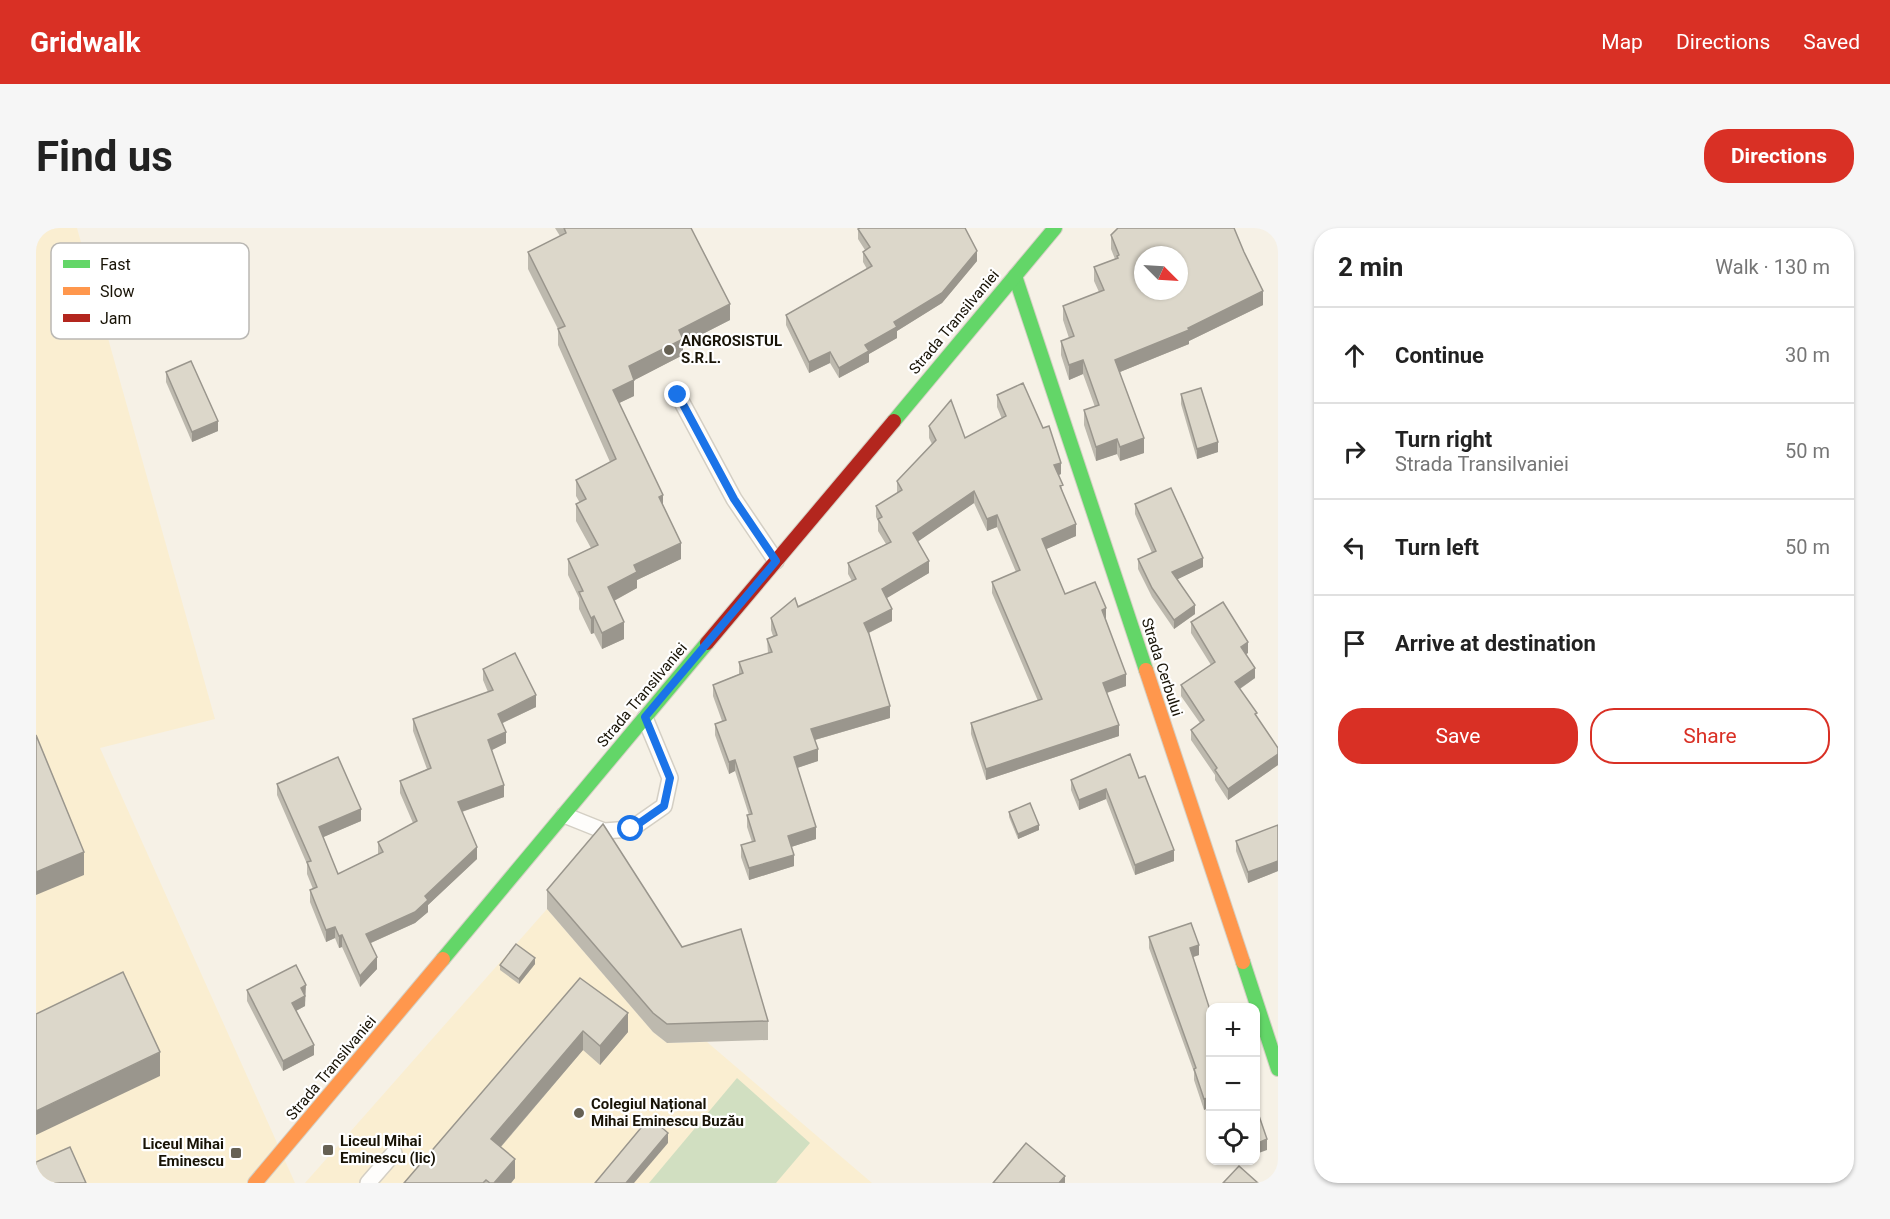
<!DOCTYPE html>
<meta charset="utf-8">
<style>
:root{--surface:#fff;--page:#f6f6f6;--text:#222;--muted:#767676;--line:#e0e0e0;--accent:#d93025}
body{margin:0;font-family:Roboto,sans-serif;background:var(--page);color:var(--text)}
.controls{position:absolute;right:18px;bottom:18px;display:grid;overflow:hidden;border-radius:12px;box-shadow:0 2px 4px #0004}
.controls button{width:54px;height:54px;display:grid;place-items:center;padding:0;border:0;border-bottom:2px solid var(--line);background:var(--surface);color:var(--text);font:30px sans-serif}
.compass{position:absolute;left:1098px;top:18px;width:54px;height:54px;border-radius:50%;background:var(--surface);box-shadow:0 2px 4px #0004;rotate:114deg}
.stop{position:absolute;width:18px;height:18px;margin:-14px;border:4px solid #1a73e8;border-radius:50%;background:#fff}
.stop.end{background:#1a73e8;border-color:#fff;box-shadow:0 2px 6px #0008}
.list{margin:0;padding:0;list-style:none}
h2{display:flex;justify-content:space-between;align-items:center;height:78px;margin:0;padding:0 24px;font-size:26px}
h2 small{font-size:20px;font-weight:400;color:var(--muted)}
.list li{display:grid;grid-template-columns:39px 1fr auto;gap:18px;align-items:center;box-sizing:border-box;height:96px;padding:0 24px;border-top:2px solid var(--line)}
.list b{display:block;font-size:22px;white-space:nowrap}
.list p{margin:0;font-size:20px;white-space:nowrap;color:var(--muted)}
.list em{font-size:20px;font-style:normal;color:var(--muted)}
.actions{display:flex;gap:12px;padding:18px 24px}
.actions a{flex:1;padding:14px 0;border:2px solid var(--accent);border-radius:24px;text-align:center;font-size:21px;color:var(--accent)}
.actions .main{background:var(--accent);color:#fff}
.icon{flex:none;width:33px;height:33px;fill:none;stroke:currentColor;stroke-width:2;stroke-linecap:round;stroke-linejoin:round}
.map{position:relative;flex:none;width:1242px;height:955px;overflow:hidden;border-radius:24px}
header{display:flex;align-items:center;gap:36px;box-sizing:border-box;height:84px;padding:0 30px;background:var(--accent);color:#fff}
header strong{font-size:28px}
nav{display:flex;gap:33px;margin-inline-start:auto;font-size:21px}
.intro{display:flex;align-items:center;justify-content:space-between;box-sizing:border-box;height:144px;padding:0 36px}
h1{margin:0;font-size:42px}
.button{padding:15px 27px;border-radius:24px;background:var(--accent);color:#fff;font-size:21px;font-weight:700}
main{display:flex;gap:36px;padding:0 36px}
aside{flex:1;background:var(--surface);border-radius:24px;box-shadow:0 2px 4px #0004}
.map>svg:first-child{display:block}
.built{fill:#faeed1}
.green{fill:#d1dfc1}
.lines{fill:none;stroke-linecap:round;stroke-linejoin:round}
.lane-casing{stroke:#d4cfc4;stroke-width:18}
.fast-casing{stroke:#d4cfc4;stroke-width:16}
.slow-casing{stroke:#d4cfc4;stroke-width:16}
.jam-casing{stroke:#d4cfc4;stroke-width:16}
.lane{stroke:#fefdfb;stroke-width:15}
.fast{stroke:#63d668;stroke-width:14}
.slow{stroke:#ff974d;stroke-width:14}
.jam{stroke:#b3261e;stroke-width:14}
.wall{fill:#bdb9ae}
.shaded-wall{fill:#9a968d}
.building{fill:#dcd7ca;stroke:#9a968d;stroke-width:1.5;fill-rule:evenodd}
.route{stroke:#1a73e8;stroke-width:8}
.poi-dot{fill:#666154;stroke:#fff;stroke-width:2}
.labels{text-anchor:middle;stroke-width:4.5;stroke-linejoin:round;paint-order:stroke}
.street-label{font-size:15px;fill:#181306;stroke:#fff}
.poi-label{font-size:15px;font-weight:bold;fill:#181306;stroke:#fff;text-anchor:start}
.key{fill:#fff;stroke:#bab8b4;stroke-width:1.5}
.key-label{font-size:16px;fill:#181306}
</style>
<header>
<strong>Gridwalk</strong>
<nav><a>Map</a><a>Directions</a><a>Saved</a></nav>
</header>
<div class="intro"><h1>Find us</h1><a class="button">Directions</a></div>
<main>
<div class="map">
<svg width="1242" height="955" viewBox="0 0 1242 955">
<rect width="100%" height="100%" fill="#f6f1e6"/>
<g class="built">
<path d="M0,0H41L179,491L64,520L259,955H0Z"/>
<path d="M511,681L617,804L631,815L671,814L836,955H269Z"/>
</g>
<path class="green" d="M701,850L774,915L740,955H613Z"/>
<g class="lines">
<g class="lane-casing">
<g id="lane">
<path d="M642,167L698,271L740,333"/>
<path d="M528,587L568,603L595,601L628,578L634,550L609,490"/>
<path d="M332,955L358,925"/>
</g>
</g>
<g class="fast-casing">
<g id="fast">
<path d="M979,48L1110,442"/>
<path d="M858,193L1019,0"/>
<path d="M407,731L671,415"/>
<path d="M1207,734L1242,841"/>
</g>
</g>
<g class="slow-casing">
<g id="slow">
<path d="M1110,442L1207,734"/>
<path d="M219,955L407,731"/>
</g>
</g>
<g class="jam-casing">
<path id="jam" d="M671,415L858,193"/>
</g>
<use href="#lane" class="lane"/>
<use href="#fast" class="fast"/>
<use href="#slow" class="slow"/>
<use href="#jam" class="jam"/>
</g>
<g class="wall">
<path d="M519,0H655L694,92L647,116V127L598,152V168L583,175L627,279L645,331L601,352V360L578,373L588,411L566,421L558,405L555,406L543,381V370L532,347V331L555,320L540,293V276L544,275L540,268V252L574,234L522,117V101L492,41V24L524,8Z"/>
<path d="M822,1L941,33L906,75L861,103V110L833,126V134L803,150L794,135L773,145L750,97V87L831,41L827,34V24L829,22L822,11Z"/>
<path d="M1075,7L1227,77L1153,113V116L1084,144L1108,225L1084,233L1081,226L1060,233L1048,197V182L1059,179L1047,146L1033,152L1025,127V113L1033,110L1027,92V78L1063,64L1058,53V39L1079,31L1075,21Z"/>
<path d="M130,144L182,203L156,214L130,154Z"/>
<path d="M1145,166L1182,224L1161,231L1145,176Z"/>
<path d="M961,167L1025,246L1023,247L1027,266L1040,308L1010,321L1029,366L1070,392L1090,458L1071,465L1083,508L950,552L935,506V495L1002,473L956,365V354L980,344L961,299L951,303L938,275L882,313L893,345L850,370L856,393L833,405L854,490L779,512L782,533L761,540L780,611L755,619L758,638L713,652L705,629V617L716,614L711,599V587H713L699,543L693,546L679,507V496L686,493L677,468V457L703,446V434L732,425L731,411L737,408L735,402V390L816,353L812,346V335L850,316L842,303V293L840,289V278L861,265V253L896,216L893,210V198L929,210L966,191L961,179Z"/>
<path d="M1099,276L1167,339L1141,351L1159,386L1138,401L1116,369L1102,341V331L1116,325L1099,286Z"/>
<path d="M1155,394L1212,425L1210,426L1219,450L1204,461L1221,489L1242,520V537L1192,572L1179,552V547L1155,512V502L1164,495L1145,468V457L1175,437L1155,405Z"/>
<path d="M447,441L500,479L467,495L470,515L456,522L468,569L426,584L441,631L392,677V684L379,695L335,715L341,741L324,759L306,719L303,720L299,710L290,714L274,674V662L277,661L271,646V636L241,567V556L325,593L287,609L302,646L342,626V614L377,595L364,565V553L391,541L377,503V491L452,464L447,452Z"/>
<path d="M1103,550L1138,633L1099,647L1070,571L1043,582L1035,562V552Z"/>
<path d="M973,584L1003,602L982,611L973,589Z"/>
<path d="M1242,597V643L1212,655L1200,623V613Z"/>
<path d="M511,662L646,719L732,793V812L631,815L617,804L511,681Z"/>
<path d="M1113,709L1163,727L1157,729L1174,782V888L1172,880L1168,882L1158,852V844L1113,720Z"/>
<path d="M499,736L483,756L464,742V737Z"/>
<path d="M544,750L592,804L564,837L547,822L465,919L479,950L475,955H368Z"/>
<path d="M211,762L270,768H269V778L260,783L278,827L247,843L211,773Z"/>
</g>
<g class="shaded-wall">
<path d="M941,23V33L906,75L861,103V110L833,126V134L803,150V140L829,117L858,94Z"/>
<path d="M1227,63V77L1153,113V116L1079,146V132L1152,100Z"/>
<path d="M694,76V92L647,116V127L593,155V138L643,102Z"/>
<path d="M794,124V135L773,145V134Z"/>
<path d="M1047,132V146L1033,152V137Z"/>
<path d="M598,152V168L577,178V162Z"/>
<path d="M182,193V203L156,214V204Z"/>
<path d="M1108,210V225L1084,233V219Z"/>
<path d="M1081,211V226L1060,233V219Z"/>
<path d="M1182,214V224L1161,231V221Z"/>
<path d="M1025,235V246L1018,249V237Z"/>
<path d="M938,263V275L877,317V305Z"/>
<path d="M627,267V283L623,269Z"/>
<path d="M961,287V299L951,303V291Z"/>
<path d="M1040,296V308L1006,323V311Z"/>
<path d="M645,315V331L601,352V360L572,376V359L598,337Z"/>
<path d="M1167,330V339L1136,354V344Z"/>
<path d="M893,333V345L846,373V361Z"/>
<path d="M1159,377V386L1138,401V392Z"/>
<path d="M1070,380V392L1066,382Z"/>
<path d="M856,381V393L828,407V395Z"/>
<path d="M558,388V405L555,406V390Z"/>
<path d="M588,394V411L566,421V405Z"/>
<path d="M1212,414V425L1205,429V419Z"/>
<path d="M1219,440V450L1199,464V454Z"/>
<path d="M1090,446V458L1067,466V455Z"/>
<path d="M500,467V479L462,497V486Z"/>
<path d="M854,478V490L775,513V501Z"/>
<path d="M1083,497V508L950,552V541Z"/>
<path d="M470,504V515L452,524V512Z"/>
<path d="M782,521V533L758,541V529Z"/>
<path d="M1242,526V537L1192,572V561Z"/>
<path d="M699,532V543L693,546V534Z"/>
<path d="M468,557V569L422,585V574Z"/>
<path d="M1070,561V571L1043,582V572Z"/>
<path d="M325,581V593L283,611V599Z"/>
<path d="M1003,597V602L982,611V606Z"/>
<path d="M780,599V611L752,620V608Z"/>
<path d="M441,619V631L392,677V684L379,695L330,717V706L389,668Z"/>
<path d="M1138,622V633L1099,647V637Z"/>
<path d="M48,624V647L0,667V644Z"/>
<path d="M758,627V638L713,652V640Z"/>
<path d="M1242,633V643L1212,655V644Z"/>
<path d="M299,699V710L290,714V702Z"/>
<path d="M306,707V719L303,720V708Z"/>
<path d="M1163,717V727L1154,730V720Z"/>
<path d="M341,729V741L324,759V748Z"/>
<path d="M499,730V736L483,756V751Z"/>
<path d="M270,757L269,778L256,785V775L265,760Z"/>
<path d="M592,785V804L564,837V818Z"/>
<path d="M547,803V822L455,930V911Z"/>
<path d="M278,817V827L247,843V833Z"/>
<path d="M124,824V848L0,907V883Z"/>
<path d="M1172,870V880L1168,882V871Z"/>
<path d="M632,905V915L598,955H590Z"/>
<path d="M1231,911V922L1220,926V916Z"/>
<path d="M479,931V950L475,955H458Z"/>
<path d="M1192,933H1202L1192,936Z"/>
<path d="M1029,948V955H1023Z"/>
</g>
<g class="building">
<path d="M528,0H655L694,76L643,102L647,111L593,138L598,152L577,162L627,267L623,269L645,315L598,337L601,344L572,359L588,394L566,405L558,388L555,390L543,364L547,363L532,331L562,317L540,276L550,271L540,252L580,231L522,101L529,98L492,24L530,5Z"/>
<path d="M824,0H929L941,23L906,65L858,94L861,99L829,117L833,123L803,140L794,124L773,134L750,87L836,38L827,24L834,19L822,1Z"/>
<path d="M1082,0H1198L1208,24L1227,63L1152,100L1153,102L1079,132L1108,210L1084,219L1081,211L1060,219L1048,182L1063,177L1047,132L1033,137L1025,113L1038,108L1027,78L1068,62L1058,39L1082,30L1081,28L1083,27L1075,7ZM1107,27H1143V63H1107Z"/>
<path d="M155,133L182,193L156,204L130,144Z"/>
<path d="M987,155L1007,200L1013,198L1025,235L1018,237L1027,257L1024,258L1040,296L1006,311L1029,366L1059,354L1070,380L1066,382L1090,446L1067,455L1083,497L950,541L935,495L1006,471L956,354L984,342L961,287L951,291L938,263L877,305L893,333L846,361L856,381L828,395L833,406L854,478L775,501L782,521L758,529L780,599L752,608L758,627L713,640L705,617L719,613L711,587L716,586L699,532L693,534L679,496L690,492L677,457L707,445L703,434L736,424L731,411L741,407L735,390L759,370L762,379L820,351L812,335L855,314L842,291L846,289L840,278L866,262L861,253L900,212L893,198L915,172L929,210L970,188L961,167Z"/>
<path d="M1165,160L1182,214L1161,221L1145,166Z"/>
<path d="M1135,260L1167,330L1136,344L1159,377L1138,392L1116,360L1102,331L1120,323L1099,276Z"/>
<path d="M1187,374L1212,414L1205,419L1219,440L1199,454L1221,485L1219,486L1242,520V526L1192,561L1179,542L1181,540L1155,502L1168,492L1145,457L1179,434L1155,394Z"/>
<path d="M479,425L500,467L462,486L470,504L452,512L468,557L422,574L441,619L389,668L392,672L379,684L330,706L341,729L324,748L306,707L303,708L299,699L290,702L274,662L281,659L271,634L275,633L241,556L302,529L325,581L283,599L302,646L347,624L342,614L381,593L364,553L395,540L377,491L457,462L447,441Z"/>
<path d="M0,507L48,624L0,644Z"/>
<path d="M1094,526L1103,550L1109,548L1138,622L1099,637L1070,561L1043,572L1035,552Z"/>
<path d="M994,575L1003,597L982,606L973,584Z"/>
<path d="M567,596L646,719L705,701L732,793L631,796L617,785L511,662Z"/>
<path d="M1242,597V633L1212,644L1200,613Z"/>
<path d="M1155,695L1163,717L1154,720L1174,782V878L1172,870L1168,871L1158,841L1160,840L1113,709Z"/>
<path d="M480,716L499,730L483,751L464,737Z"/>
<path d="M260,737L270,757L265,760L269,768L256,775L278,817L247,833L211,762Z"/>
<path d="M87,744L124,824L0,883V786Z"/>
<path d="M544,750L592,785L564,818L547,803L455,911L479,931L458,955H454L450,952L447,955H368Z"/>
<path d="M1220,879L1231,911L1220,916Z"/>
<path d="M614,889L632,905L590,955H559Z"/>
<path d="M990,915L1029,948L1023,955H957Z"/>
<path d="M34,919L50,955H0V934Z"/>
<path d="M1203,938L1222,955H1187Z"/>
</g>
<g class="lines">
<path class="route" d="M595,601L628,578L634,550L609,489L740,333L698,271L642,167"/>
</g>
<g class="poi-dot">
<circle cx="633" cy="122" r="6"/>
<circle cx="543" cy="885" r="6"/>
<rect x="286" y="916" width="12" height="12" rx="3"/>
<rect x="194" y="919" width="12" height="12" rx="3"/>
</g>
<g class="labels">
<g class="street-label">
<text transform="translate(918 94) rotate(-50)" y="5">Strada Transilvaniei</text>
<text transform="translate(1126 439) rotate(72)" y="5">Strada Cerbului</text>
<text transform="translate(606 467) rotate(-50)" y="5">Strada Transilvaniei</text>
<text transform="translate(295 840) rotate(-50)" y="5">Strada Transilvaniei</text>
</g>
<g class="poi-label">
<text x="645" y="118">ANGROSISTUL<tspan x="645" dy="17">S.R.L.</tspan></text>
<text x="555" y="881">Colegiul Național<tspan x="555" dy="17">Mihai Eminescu Buzău</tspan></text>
<text x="304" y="918">Liceul Mihai<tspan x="304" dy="17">Eminescu (lic)</tspan></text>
<text x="188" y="921" text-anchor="end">Liceul Mihai<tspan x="188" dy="17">Eminescu</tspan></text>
</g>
</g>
<rect x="15" y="15" width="198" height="96" rx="9" class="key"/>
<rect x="27" y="32" width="27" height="8" fill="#63d668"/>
<rect x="27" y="59" width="27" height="8" fill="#ff974d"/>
<rect x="27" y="86" width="27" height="8" fill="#b3261e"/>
<g class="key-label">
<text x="64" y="42">Fast</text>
<text x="64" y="69">Slow</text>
<text x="64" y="96">Jam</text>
</g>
</svg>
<div class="controls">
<button>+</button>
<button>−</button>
<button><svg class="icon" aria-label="locate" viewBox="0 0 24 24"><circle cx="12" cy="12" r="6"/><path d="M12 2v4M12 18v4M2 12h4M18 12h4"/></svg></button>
</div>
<svg class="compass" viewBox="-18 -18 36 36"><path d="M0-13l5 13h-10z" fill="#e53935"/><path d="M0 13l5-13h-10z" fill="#767676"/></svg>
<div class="stop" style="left:595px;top:601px"></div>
<div class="stop end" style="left:642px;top:167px"></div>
</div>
<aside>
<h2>2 min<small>Walk · 130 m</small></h2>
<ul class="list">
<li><svg class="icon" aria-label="ahead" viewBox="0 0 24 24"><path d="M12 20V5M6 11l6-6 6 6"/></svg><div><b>Continue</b></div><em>30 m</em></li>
<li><svg class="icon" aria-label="right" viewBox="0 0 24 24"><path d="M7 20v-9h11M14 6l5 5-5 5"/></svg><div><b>Turn right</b><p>Strada Transilvaniei</p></div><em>50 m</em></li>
<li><svg class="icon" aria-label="left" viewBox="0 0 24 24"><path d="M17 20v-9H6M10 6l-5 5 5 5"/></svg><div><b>Turn left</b></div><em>50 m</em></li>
<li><svg class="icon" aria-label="arrive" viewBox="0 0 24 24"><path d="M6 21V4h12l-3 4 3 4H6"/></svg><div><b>Arrive at destination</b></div></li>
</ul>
<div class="actions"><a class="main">Save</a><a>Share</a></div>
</aside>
</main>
